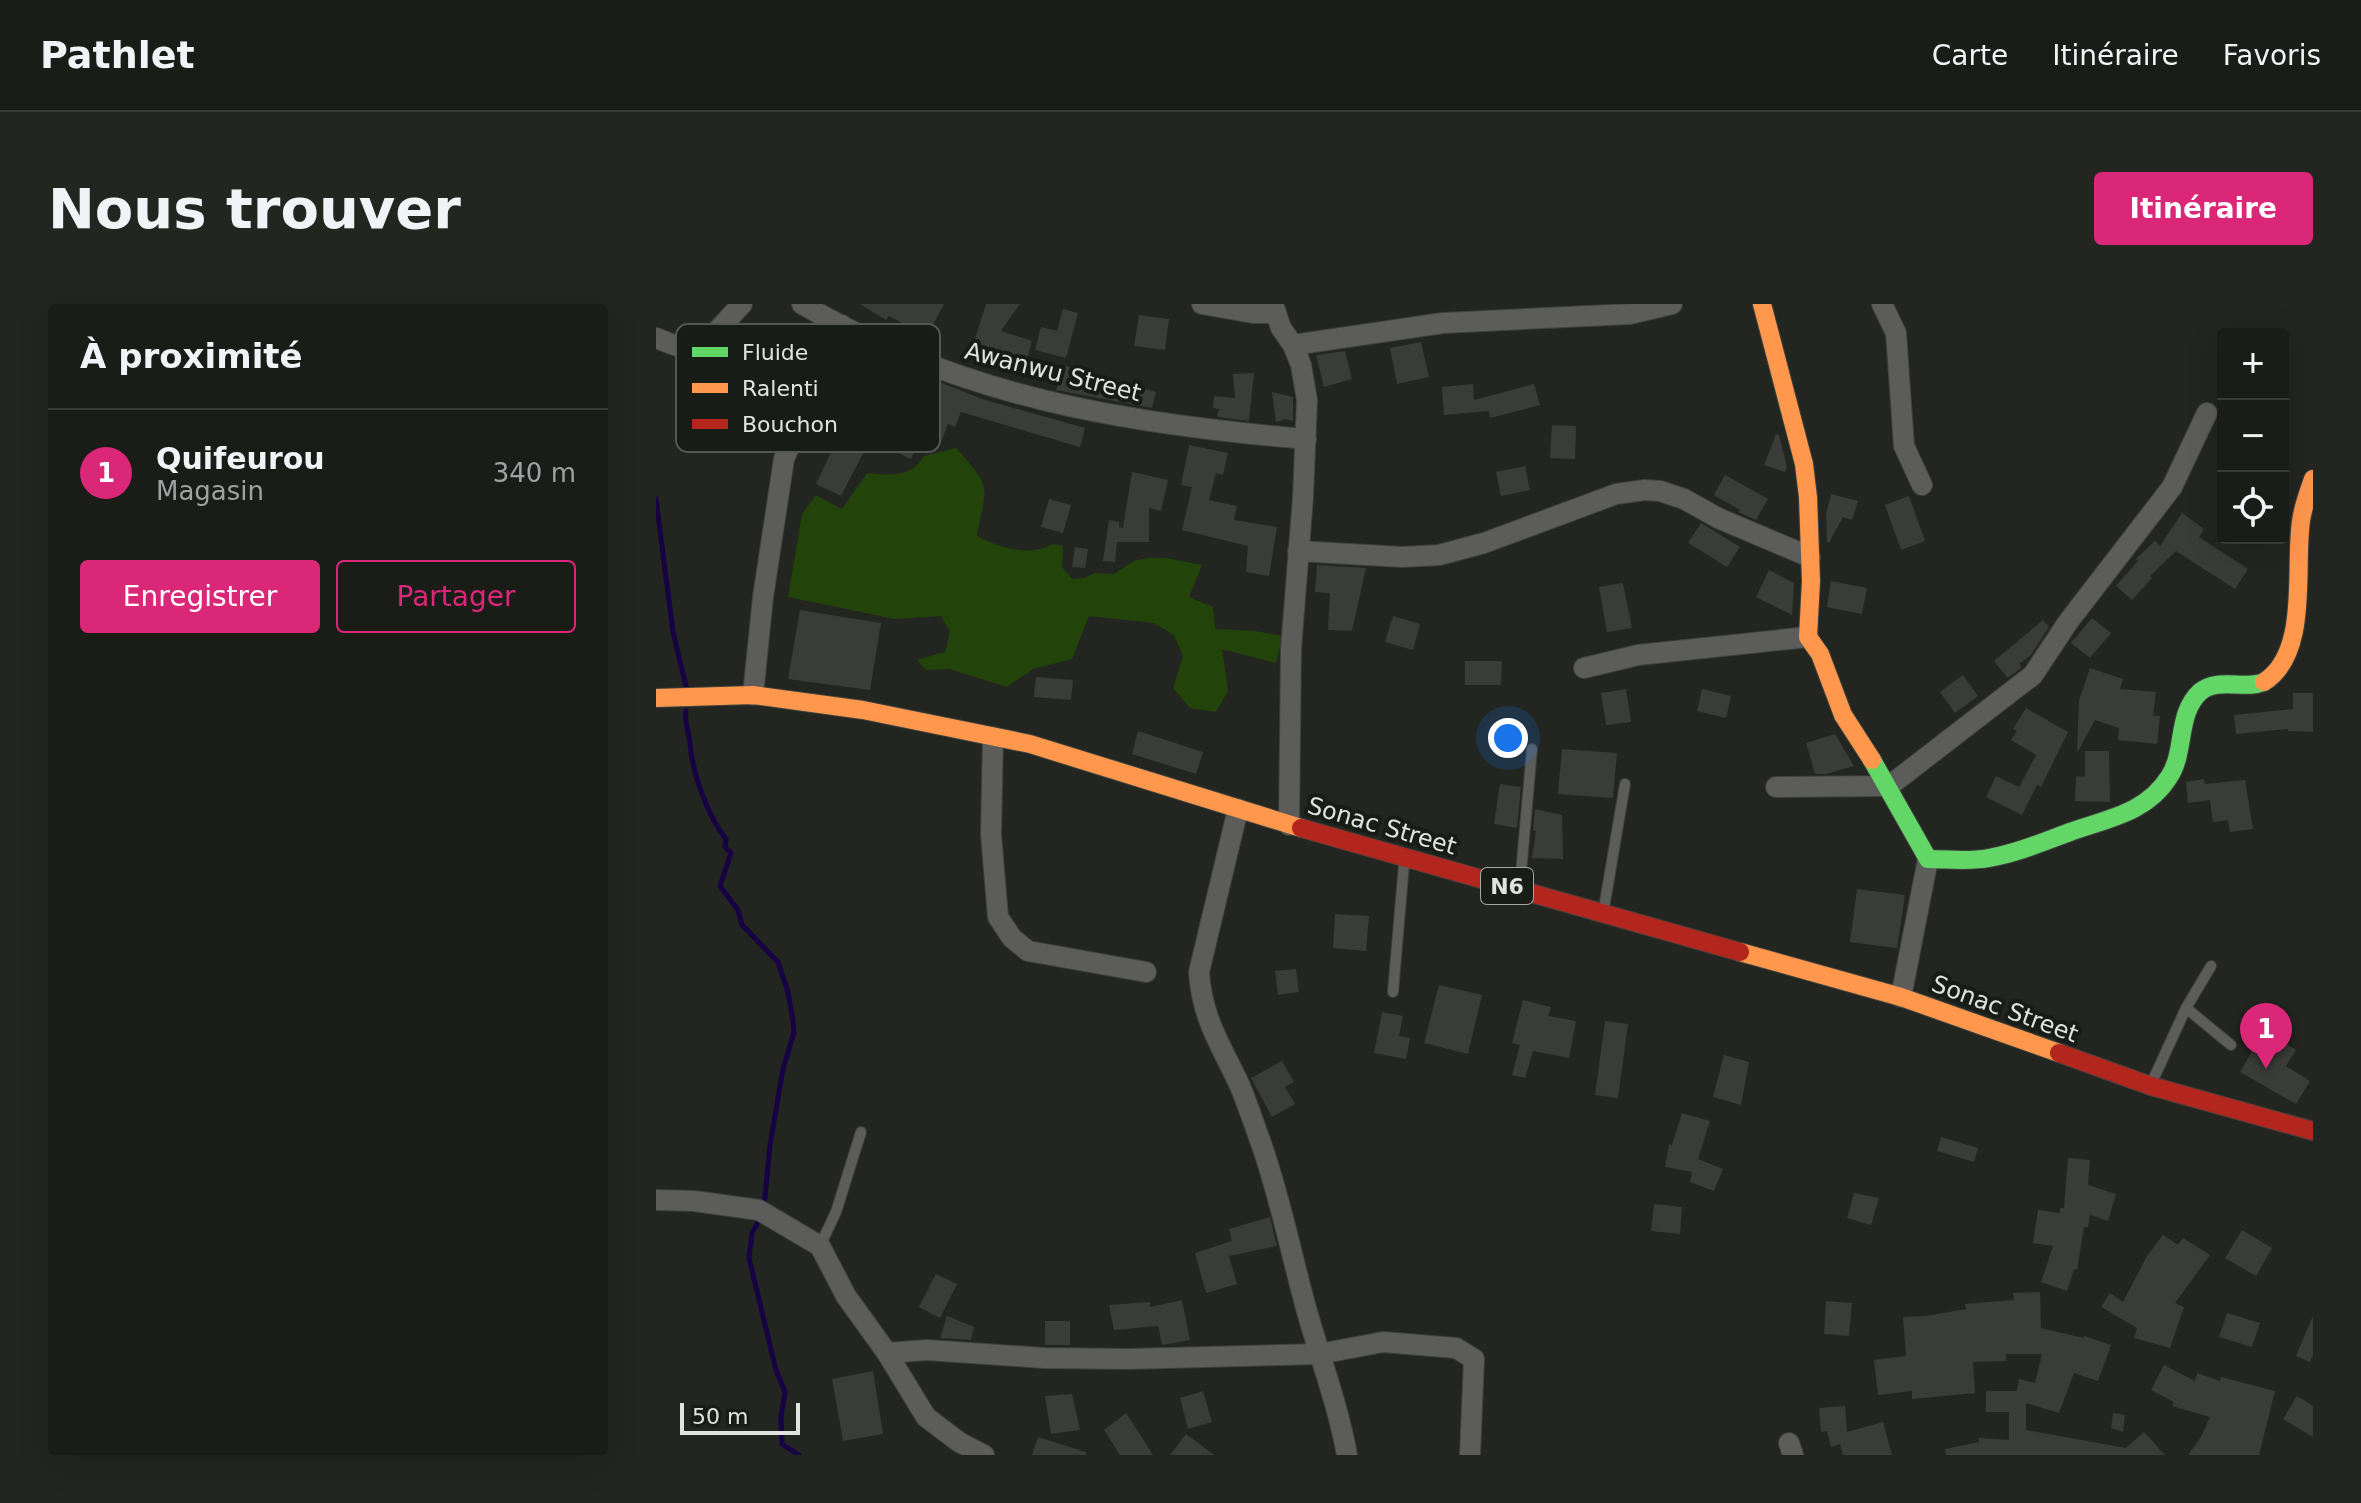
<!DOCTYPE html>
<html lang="fr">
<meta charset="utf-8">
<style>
:root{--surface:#1a1c18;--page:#232521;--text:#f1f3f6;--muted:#9fa1a2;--line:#383a37;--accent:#db2777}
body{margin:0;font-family:"DejaVu Sans",sans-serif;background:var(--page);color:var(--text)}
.controls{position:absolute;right:24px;top:24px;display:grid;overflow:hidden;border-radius:8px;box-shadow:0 8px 32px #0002}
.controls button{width:72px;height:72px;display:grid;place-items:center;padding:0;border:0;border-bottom:2px solid var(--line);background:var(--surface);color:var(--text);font:40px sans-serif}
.scale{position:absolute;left:24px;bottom:20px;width:120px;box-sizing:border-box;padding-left:8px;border:4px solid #e0e3df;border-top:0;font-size:22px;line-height:28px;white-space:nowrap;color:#e0e3df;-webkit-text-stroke:6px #181c16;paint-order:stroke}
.you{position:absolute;left:852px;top:434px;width:28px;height:28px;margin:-20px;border:6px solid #fff;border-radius:50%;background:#1a73e8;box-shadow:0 0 0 12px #1a73e833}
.badge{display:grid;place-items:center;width:52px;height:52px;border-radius:50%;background:var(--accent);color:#fff;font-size:26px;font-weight:700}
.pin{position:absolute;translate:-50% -66px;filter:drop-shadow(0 2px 4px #0008)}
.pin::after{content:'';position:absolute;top:42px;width:28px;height:24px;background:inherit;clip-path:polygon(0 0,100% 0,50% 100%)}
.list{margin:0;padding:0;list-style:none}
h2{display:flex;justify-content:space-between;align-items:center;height:104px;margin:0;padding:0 32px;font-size:34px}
h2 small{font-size:26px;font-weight:400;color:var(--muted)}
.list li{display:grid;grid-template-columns:52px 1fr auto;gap:24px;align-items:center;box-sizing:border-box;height:128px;padding:0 32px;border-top:2px solid var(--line)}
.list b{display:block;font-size:30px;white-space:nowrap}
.list p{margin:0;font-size:26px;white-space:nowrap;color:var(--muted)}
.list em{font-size:26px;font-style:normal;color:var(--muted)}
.actions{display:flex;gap:16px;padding:24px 32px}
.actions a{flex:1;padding:18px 0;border:2px solid var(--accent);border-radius:8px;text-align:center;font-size:28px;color:var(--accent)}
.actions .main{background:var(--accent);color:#fff}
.icon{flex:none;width:44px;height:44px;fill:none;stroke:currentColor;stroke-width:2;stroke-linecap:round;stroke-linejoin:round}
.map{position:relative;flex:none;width:1657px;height:1151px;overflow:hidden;border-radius:8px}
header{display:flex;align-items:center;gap:48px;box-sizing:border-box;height:112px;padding:0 40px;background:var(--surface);border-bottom:2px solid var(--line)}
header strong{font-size:38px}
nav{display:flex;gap:44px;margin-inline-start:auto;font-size:28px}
.intro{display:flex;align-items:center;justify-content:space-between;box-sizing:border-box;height:192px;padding:0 48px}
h1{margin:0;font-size:56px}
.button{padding:20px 36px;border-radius:8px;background:var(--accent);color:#fff;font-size:28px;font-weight:700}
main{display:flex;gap:48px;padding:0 48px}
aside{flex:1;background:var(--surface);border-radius:8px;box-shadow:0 8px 32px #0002}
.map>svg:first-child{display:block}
.green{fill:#22440b}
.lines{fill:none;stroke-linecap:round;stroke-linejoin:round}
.stream{stroke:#170344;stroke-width:5}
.building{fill:#3a3c39}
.lane-casing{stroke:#3e413d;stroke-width:12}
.street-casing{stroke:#3e413d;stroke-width:22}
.fast-casing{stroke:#3e413d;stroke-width:20}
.slow-casing{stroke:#3e413d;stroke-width:20}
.jam-casing{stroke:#3e413d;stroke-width:20}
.lane{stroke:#5c5d5b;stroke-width:10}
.street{stroke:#5c5d5b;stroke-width:20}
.fast{stroke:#63d668;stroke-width:18}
.slow{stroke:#ff974d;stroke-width:18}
.jam{stroke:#b3261e;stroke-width:18}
.labels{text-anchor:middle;stroke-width:8;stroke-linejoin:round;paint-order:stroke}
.shield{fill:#181c16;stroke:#a4a7a3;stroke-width:2}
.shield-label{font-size:22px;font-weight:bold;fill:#e0e3df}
.street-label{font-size:24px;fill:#e0e3df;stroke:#181c16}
.key{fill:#181c16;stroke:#545852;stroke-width:2}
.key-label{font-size:22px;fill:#e0e3df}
</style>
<header>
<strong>Pathlet</strong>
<nav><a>Carte</a><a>Itinéraire</a><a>Favoris</a></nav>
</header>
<div class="intro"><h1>Nous trouver</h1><a class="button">Itinéraire</a></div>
<main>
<aside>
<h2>À proximité<small></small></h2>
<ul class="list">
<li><span class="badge">1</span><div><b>Quifeurou</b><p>Magasin</p></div><em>340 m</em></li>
</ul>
<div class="actions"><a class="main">Enregistrer</a><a>Partager</a></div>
</aside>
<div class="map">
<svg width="1657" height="1151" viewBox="0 0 1657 1151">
<rect width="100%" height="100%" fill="#222520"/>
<path class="green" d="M300,144C338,186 330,181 321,232C344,244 374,253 397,240L407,242L406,263L416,275L428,274L439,269L458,270L478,257L492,254H510L546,261L533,293L557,303L559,325L599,327L627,332L620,359L566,345L572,387L560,408L534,404L517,384L527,352L518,331L498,319L433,312L416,355L377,365L351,383L293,365L270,366L261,356L289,348L294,328L285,312L239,315L132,293L146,210L160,191L186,205L211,169C234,171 255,174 268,152Z"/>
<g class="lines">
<g class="stream">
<path d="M0,195L17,328L30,382"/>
<path d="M30,407C28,420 33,427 34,439C36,468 52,513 70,535L69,543L75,549L64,582L82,606L86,621L122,658L132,688L137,717L138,728L127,765L114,841L108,903"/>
<path d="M105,913L96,929L93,954L120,1066L129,1088L125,1113L126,1140L143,1151"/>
</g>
</g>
<g class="building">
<path d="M204,0H288L271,32L233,12L230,16Z"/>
<path d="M330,0H364L345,27L376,37L370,58L317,41Z"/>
<path d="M407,5L422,9L410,54L379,46L385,23L401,27Z"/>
<path d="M483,11L513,15L509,46L478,42Z"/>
<path d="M765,38L773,73L741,80L734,44Z"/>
<path d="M689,47L696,75L668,83L660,51Z"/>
<path d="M236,59L282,80L283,78L326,95L429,124L424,143L305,108L299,123L292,120L285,138L265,131L255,155L214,136L185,192L160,180L177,144L155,131L192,64L222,82Z"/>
<path d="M410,62L500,88L496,104L400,86Z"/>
<path d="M598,69L593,117L561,113L563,105L557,104L558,92L579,94L577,70Z"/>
<path d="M817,80L818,96L878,80L884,101L834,114L833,107L788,111L786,83Z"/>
<path d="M616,88L637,93V117L630,115L620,118Z"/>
<path d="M896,121L920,122L919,155L894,154Z"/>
<path d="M1120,130L1123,131L1131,163L1129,168L1108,161Z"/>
<path d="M533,141L572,149L567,171L560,169L553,196L581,202L578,216L621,223L613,272L590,268L592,242L526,226L536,183L525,181Z"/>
<path d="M869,162L874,186L845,192L840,168Z"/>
<path d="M476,168L512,176L505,207L493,204V238H461L459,258L447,257L453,216L463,218V223L467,224Z"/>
<path d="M1069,171L1112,195L1100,216L1082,208L1084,206L1058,191Z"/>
<path d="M1175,190L1202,197L1196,216L1187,213L1173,239L1171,238L1170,210Z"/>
<path d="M1253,192L1269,237L1245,246L1229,201Z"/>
<path d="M393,195L415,201L407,229L385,223Z"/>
<path d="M1526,209L1548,225L1543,233L1592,265L1579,285L1520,247L1494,272L1496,274L1476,296L1460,282L1482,257L1480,255L1499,237L1504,242Z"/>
<path d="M1045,219L1084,243L1071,263L1032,239Z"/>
<path d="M419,243L432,245L429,264L416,263Z"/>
<path d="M661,261L710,264L696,327L672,326L674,289L659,288Z"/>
<path d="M1113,266L1138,279L1136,311L1100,293Z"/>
<path d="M1175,277L1211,284L1206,310L1171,303Z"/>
<path d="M967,279L976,324L951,328L943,283Z"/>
<path d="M144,306L225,319L214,386L132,375Z"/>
<path d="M737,312L764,320L757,346L729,338Z"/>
<path d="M1436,314L1455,329L1434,354L1415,339Z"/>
<path d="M1387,316L1393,323L1375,351L1363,360L1366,363L1352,374L1338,357Z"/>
<path d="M809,357H846L845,381H809Z"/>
<path d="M1434,364L1467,375L1464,385L1500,388L1497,412H1504L1501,440L1462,436L1463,424L1439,416L1421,449L1423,396Z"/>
<path d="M1307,371L1322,392L1299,409L1284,388Z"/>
<path d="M380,373L417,376L415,396L378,393Z"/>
<path d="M970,385L975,418L950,421L945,389Z"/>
<path d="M1046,385L1075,392L1070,414L1041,407Z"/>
<path d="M1637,389H1657V428L1632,427V425L1580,430L1578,411L1637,405Z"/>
<path d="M1370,404L1412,428L1385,483L1381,481L1366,511L1330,493L1340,472L1363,483L1380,451L1355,436L1361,427L1357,425Z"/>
<path d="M482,427L547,448L540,470L476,450Z"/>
<path d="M1179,430L1198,462L1170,470H1159L1150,439Z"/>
<path d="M906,445L961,449L957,494L902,490Z"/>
<path d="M1429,447H1453L1454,498L1419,497L1420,472L1429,473Z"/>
<path d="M1548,475L1549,480L1589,476L1597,525L1574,528L1572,516L1557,518L1554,496L1532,499L1530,478Z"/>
<path d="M844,480L865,483L861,524L838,520Z"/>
<path d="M879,505L906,511L907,555L876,554L880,527L877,526Z"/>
<path d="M1201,585L1249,591L1241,644L1194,638Z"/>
<path d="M679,610L713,612L710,647L677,644Z"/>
<path d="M640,665L643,688L622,691L619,667Z"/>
<path d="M783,681L826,691L812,750L768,739Z"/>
<path d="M867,696L895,703L892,712L920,717L913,754L877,747L869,774L856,771L864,741L856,739Z"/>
<path d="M726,708L747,712L743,732L754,734L750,755L718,749Z"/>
<path d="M949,717L972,720L962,794L939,791Z"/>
<path d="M1608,727L1640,746L1630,762L1654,777L1640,800L1584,768Z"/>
<path d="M1068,751L1093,758L1085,801L1057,793Z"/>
<path d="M626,757L638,778L629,783L639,800L616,813L595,774Z"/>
<path d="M1026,809L1054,817L1042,855L1067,865L1058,887L1034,878L1036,868L1009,863L1013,840L1016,841Z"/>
<path d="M1285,833L1322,844L1318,858L1281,847Z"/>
<path d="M1412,854L1434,856L1432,881L1460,890L1452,917L1434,911L1432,923H1428L1421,966L1418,965L1411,987L1385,978L1397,942L1377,939L1382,906L1404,909V904H1408Z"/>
<path d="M1198,889L1223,894L1215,921L1191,914Z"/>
<path d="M998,900L1026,903L1024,930L995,927Z"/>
<path d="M614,913L621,942L573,952L581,980L550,989L539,949L576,937L573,925Z"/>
<path d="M1586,926L1616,944L1600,972L1569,954Z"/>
<path d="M1507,931L1522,941L1527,934L1554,951L1519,999L1528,1003L1514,1044L1478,1034L1481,1024L1445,1003L1454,989L1467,998L1491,952Z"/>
<path d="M280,970L301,980L284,1014L263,1003Z"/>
<path d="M1384,988L1385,1024L1427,1034L1428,1032L1455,1041L1442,1077L1418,1069L1403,1109L1370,1099V1126L1470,1144L1488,1128L1509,1151H1290L1289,1145L1323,1138V1134L1353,1136V1108H1330V1087H1361L1363,1075L1379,1079L1386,1050H1350V1057L1317,1058L1319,1089L1256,1095V1087L1222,1091L1218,1056L1250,1052L1247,1013L1270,1012L1310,1005L1309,1000L1358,996L1357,989Z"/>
<path d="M526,996L534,1036L506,1041L502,1022L458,1026L453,1001L494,998V1003Z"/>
<path d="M1170,997L1196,999L1193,1032L1168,1030Z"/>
<path d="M1571,1009L1604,1019L1596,1043L1563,1033Z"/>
<path d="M291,1012L318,1023L315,1036L284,1034Z"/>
<path d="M1657,1012V1051L1654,1058L1640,1052Z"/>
<rect x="389" y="1017" width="25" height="24"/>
<path d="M1508,1061L1539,1077L1541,1069L1564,1077L1565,1073L1619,1087L1603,1151H1532L1545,1133L1554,1113L1516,1102L1518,1098L1495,1086Z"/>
<path d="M217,1067L227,1130L187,1137L176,1075Z"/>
<path d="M547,1087L556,1118L532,1125L524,1094Z"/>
<path d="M416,1090L424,1126L395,1130L389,1092Z"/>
<path d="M1641,1092L1657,1102V1133L1627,1115Z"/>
<path d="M1189,1102L1191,1128L1227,1118L1236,1151H1187L1184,1140L1175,1143L1171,1127L1165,1128L1163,1104Z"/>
<path d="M470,1109L497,1151H464L448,1126Z"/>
<path d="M1457,1109L1469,1111L1467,1128L1455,1124Z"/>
<path d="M530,1130L558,1151H514Z"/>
<path d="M382,1133L430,1148V1151H376Z"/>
</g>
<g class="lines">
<g class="lane-casing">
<g id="lane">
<path d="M864,580L876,445"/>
<path d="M948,604L969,480"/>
<path d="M737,688L748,560"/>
<path d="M1530,704L1575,741"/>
<path d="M1497,776L1530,704L1555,662"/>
<path d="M164,942L180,908L205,828"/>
</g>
</g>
<g class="street-casing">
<g id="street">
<path d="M146,0C305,93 470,120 650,135"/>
<path d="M546,0L597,9H619"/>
<path d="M617,0L625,24L637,41L645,61L651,96L647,193L635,345L633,521"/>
<path d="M1226,0L1240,29L1248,142L1266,181"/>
<path d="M0,34C17,40 32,50 49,40L86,0"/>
<path d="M637,41L787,19L974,10L1016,0"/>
<path d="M642,247L746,253L783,251L828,239L960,190L989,186L1004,187L1028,195L1062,214L1154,253"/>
<path d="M928,364L982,351L1152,333"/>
<path d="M97,391L107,293L128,155L186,21"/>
<path d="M337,433L335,530L342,613L356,634L372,647L490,668"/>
<path d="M1120,483L1233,482L1377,371L1412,318L1516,183L1551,109"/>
<path d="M582,505L543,668C546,715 565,741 584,782C592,801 598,820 605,839C624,893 635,949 650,1004C664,1054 682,1101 691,1151"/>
<path d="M1245,693L1272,555"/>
<path d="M0,896L38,897L103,906L164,942L190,992L231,1049L270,1113L303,1138L328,1151"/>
<path d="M231,1049L271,1046L388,1054L472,1055L663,1050L727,1038L800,1044L818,1055L814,1151"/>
<path d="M1133,1139L1137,1151"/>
</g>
</g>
<g class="fast-casing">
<path id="fast" d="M1216,456L1272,555C1292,555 1313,558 1333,554C1361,549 1387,538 1414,528C1450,515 1491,509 1513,473C1530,448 1520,410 1544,388C1561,373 1588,386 1608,378"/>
</g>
<g class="slow-casing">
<g id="slow">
<path d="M1106,0L1148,160L1152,193L1155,277L1152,333L1164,350L1187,411L1216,456"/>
<path d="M1608,378C1654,349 1638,263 1645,217C1647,202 1652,189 1657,175"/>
<path d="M0,394L97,391L207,406L374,440L645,524"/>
<path d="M1084,648L1245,693L1403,749"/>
</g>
</g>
<g class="jam-casing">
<g id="jam">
<path d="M645,524L1084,648"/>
<path d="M1403,749L1495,782L1657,827"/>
</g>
</g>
<use href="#lane" class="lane"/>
<use href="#street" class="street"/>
<use href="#fast" class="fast"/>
<use href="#slow" class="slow"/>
<use href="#jam" class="jam"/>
</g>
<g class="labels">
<rect class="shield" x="825" y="564" width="52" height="36" rx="6"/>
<g class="shield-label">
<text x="851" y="590">N6</text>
</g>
<g class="street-label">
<text transform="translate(397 68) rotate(14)" y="8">Awanwu Street</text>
<text transform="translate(726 522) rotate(16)" y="8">Sonac Street</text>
<text transform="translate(1349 705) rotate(20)" y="8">Sonac Street</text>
</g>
</g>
<rect x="20" y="20" width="264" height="128" rx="12" class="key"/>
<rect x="36" y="43" width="36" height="10" fill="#63d668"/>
<rect x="36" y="79" width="36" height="10" fill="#ff974d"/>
<rect x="36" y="115" width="36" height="10" fill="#b3261e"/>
<g class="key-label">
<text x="86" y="56">Fluide</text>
<text x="86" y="92">Ralenti</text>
<text x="86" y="128">Bouchon</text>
</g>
</svg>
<div class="controls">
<button>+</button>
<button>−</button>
<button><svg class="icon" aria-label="locate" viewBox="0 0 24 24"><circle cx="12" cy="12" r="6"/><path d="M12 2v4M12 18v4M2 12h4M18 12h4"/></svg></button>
</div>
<div class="scale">50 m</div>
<div class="you"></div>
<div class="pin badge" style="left:1610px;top:765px">1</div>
</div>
</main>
